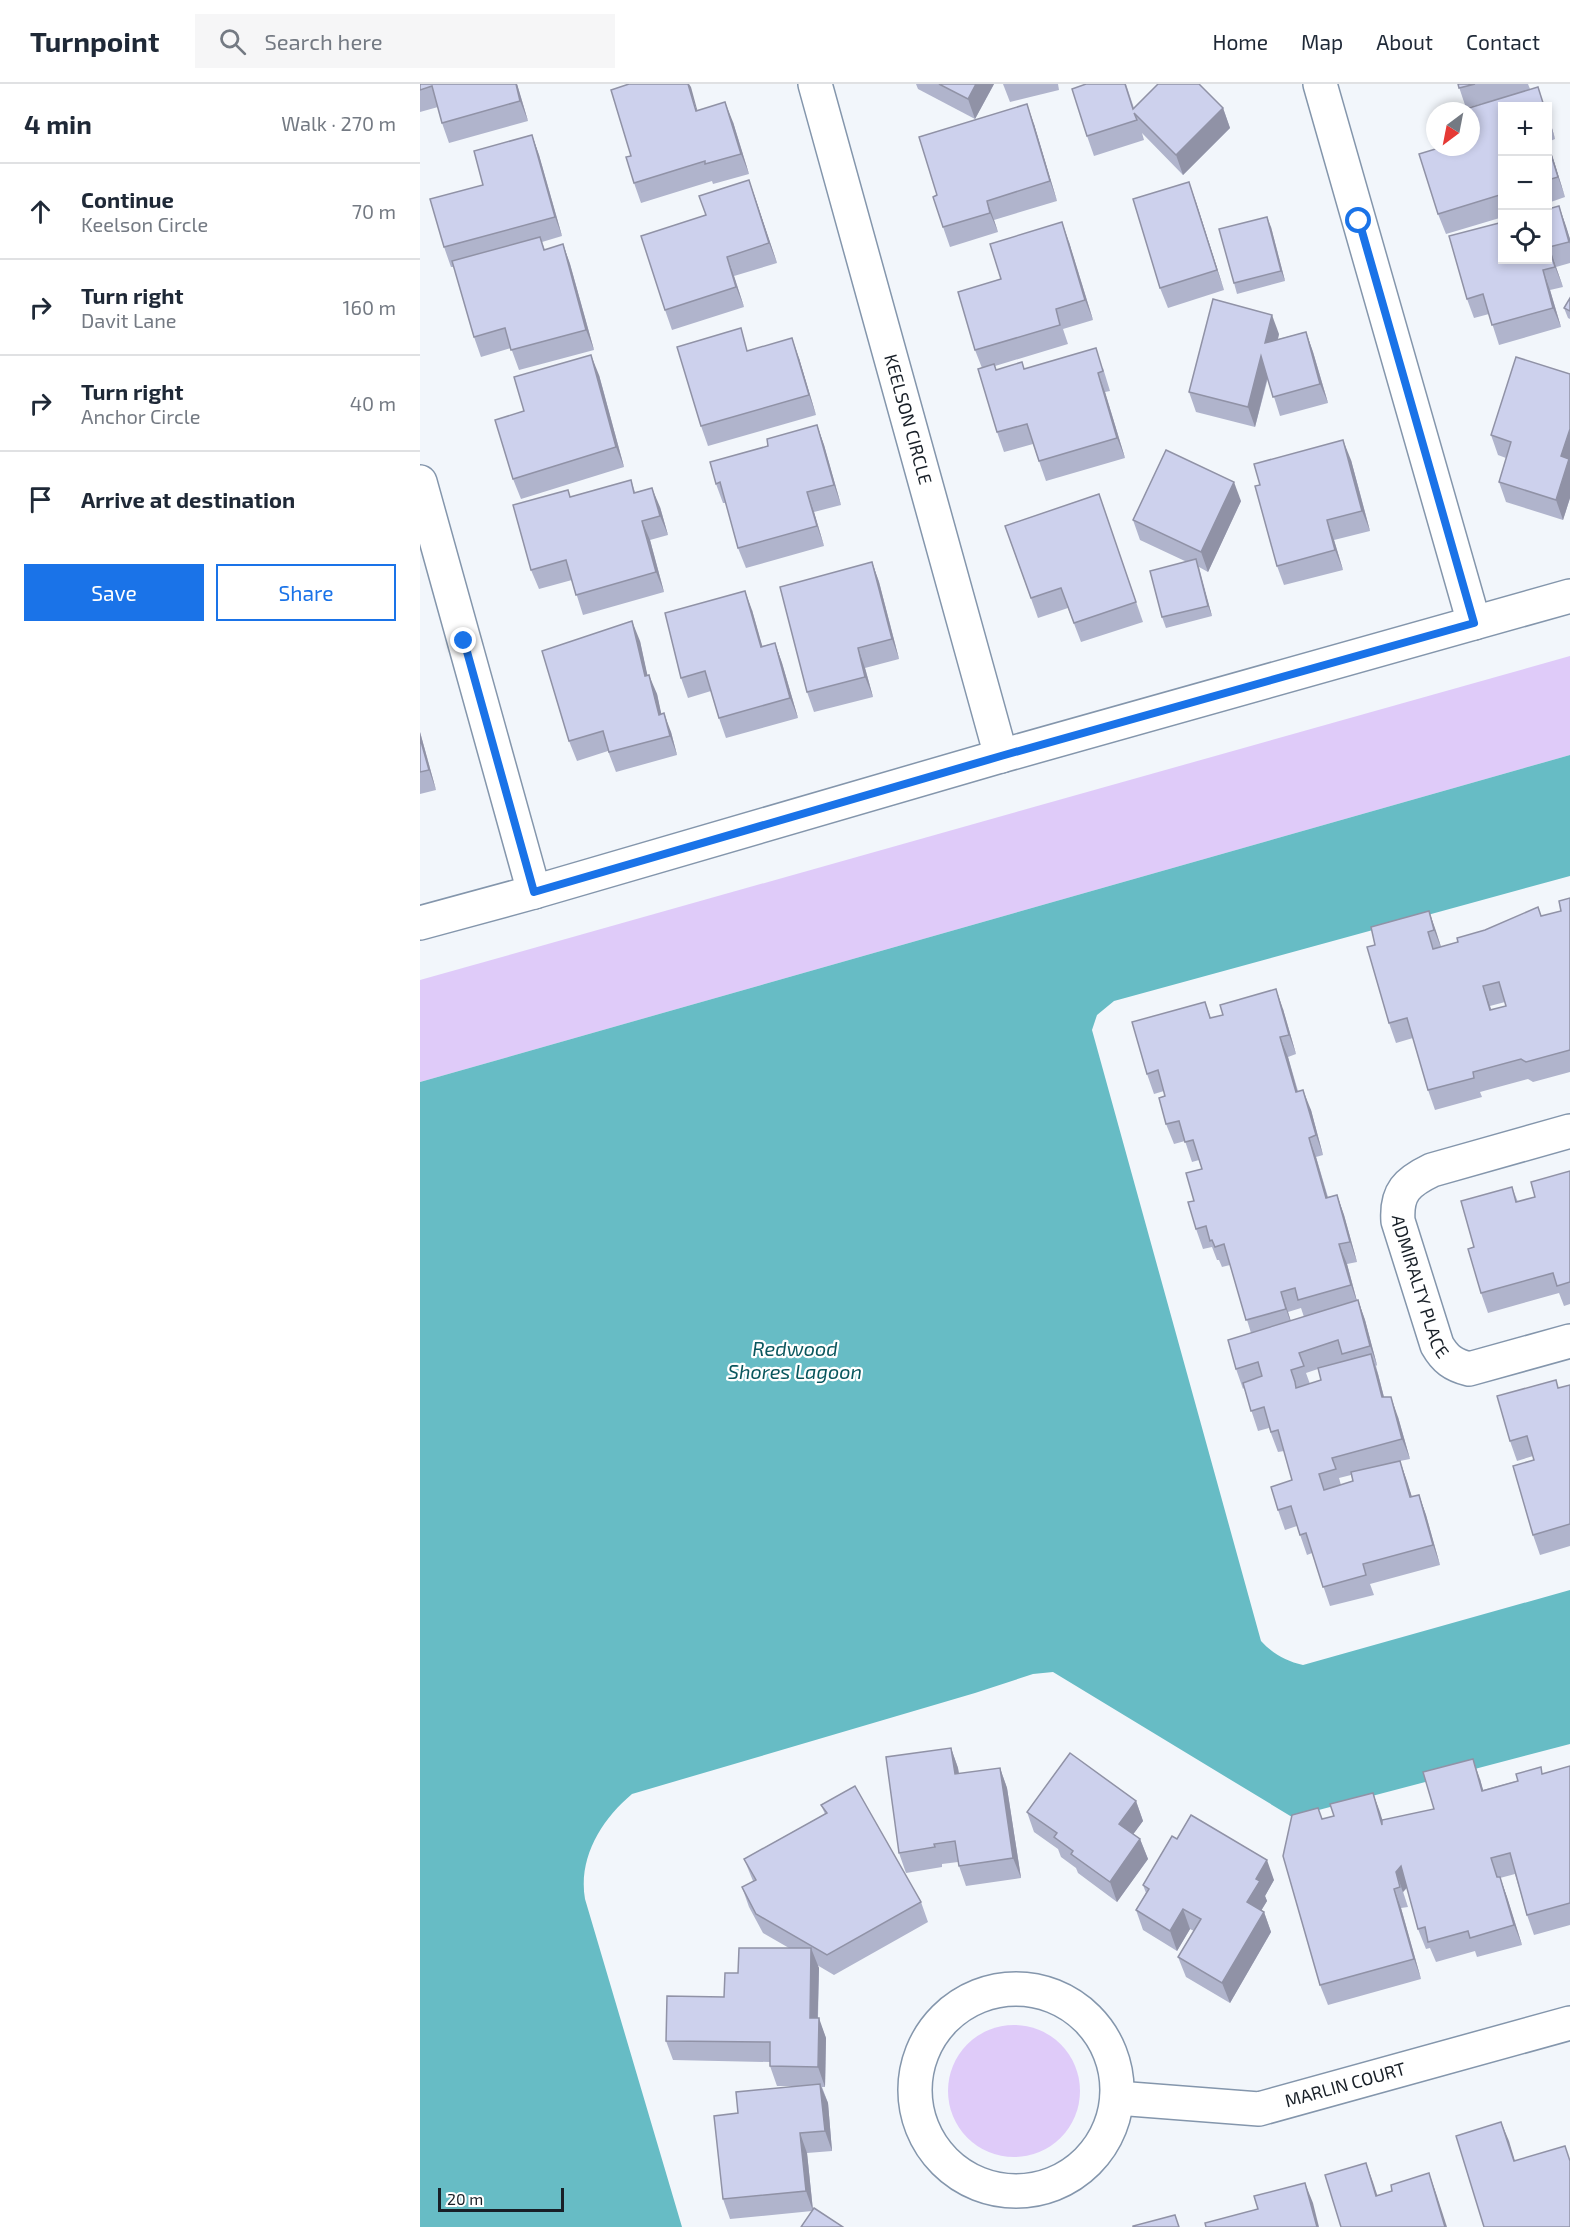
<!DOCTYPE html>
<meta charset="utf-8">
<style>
:root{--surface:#fff;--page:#f6f6f7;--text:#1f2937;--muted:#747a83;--line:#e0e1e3;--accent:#1a73e8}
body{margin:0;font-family:"Exo 2",sans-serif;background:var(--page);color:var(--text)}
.controls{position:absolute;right:18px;top:18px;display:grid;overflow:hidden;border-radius:0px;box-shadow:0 3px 9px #0003}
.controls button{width:54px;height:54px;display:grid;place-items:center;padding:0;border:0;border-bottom:2px solid var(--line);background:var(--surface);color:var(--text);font:30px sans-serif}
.compass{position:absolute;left:1006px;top:18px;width:54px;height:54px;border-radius:50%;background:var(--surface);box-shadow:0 3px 9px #0003;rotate:212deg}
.scale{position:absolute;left:18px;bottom:15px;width:126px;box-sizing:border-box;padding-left:6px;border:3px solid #181f27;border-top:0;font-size:16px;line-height:21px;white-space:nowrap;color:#181f27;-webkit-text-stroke:4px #fff;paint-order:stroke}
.stop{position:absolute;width:18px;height:18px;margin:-14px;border:4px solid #1a73e8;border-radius:50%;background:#fff}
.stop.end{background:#1a73e8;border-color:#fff;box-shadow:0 2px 6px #0008}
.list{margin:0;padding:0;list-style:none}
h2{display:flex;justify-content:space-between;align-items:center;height:78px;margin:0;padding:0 24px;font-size:26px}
h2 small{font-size:20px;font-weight:400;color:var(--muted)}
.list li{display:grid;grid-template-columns:39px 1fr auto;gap:18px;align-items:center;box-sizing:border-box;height:96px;padding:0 24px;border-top:2px solid var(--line)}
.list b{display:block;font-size:22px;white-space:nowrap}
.list p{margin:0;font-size:20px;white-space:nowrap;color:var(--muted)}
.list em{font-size:20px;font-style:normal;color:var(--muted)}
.actions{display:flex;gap:12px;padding:18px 24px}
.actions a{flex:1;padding:14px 0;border:2px solid var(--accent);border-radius:0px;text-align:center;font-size:21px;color:var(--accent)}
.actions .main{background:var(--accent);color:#fff}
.icon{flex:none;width:33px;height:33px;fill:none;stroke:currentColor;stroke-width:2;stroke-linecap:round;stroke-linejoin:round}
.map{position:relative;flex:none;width:1150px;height:2143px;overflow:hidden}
header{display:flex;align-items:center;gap:36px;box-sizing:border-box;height:84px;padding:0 30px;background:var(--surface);border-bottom:2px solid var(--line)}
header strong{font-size:28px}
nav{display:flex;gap:33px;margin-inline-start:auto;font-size:21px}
.search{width:420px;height:54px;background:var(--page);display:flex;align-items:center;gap:15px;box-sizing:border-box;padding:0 21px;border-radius:0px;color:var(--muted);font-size:22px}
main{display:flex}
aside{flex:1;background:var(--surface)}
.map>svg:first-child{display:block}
.green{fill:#dfcbf9}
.water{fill:#67bcc5}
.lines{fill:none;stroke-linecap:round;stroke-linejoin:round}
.street-casing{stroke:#8496ac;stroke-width:36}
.street{stroke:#fff;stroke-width:33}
.wall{fill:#b0b4cc;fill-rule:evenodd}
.shaded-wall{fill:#9092a6}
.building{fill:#cdd1ed;stroke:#9092a6;stroke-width:1.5;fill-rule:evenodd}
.route{stroke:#1a73e8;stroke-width:8}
.labels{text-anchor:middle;stroke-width:4.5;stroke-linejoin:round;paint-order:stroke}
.street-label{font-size:18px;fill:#181f27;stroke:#fff}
.water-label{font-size:20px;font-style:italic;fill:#09565d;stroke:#fff}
</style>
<header>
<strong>Turnpoint</strong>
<div class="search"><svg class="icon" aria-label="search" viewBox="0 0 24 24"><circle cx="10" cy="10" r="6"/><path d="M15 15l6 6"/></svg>Search here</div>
<nav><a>Home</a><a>Map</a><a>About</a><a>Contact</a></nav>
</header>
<main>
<aside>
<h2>4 min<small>Walk · 270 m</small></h2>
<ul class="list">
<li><svg class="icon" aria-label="ahead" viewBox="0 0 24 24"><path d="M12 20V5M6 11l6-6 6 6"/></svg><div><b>Continue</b><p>Keelson Circle</p></div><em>70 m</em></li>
<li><svg class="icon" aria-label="right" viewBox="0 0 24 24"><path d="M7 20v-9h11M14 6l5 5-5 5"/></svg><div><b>Turn right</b><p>Davit Lane</p></div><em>160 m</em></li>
<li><svg class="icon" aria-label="right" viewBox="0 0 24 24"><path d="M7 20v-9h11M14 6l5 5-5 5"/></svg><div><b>Turn right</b><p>Anchor Circle</p></div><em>40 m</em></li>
<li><svg class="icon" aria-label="arrive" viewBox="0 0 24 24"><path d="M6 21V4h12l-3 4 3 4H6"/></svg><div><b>Arrive at destination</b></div></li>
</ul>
<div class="actions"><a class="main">Save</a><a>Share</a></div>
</aside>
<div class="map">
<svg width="1150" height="2143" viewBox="0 0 1150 2143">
<rect width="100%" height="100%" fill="#f2f6fb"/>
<g class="green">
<path d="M1150,572V671L0,998V896Z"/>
<circle cx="594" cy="2007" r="66"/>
</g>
<path class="water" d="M1150,671V792L694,917L677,931L672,946L841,1557C853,1570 866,1577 883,1581L1150,1506V1660L872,1733L633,1588L613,1590L555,1609L212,1710C181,1736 158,1774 165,1815L262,2143H0V998Z"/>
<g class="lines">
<g class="street-casing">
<g id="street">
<path id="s1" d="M395,0L581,672"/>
<path d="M900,0L1054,539"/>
<path d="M0,398L114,808"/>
<path d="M0,839L114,808L581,672L1150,512"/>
<path id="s2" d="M1150,1047L1012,1086C987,1098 976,1108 978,1137L1017,1261C1025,1275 1033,1281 1049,1285L1150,1257"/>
<circle cx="596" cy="2006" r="101"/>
<path id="s3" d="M697,2014L839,2025L1150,1939"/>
</g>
</g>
<use href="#street" class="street"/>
</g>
<g class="wall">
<path d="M0,0H97L108,37L29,59L22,39L18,23L0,28Z"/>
<path d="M496,0H574L555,35L498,5Z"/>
<path d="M583,0H638L639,6L590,18Z"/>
<path d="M666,0H706L714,24H803L810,44L763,91L722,49L724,56L674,72L667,52Z"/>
<path d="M1038,0H1108L1110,5L1083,22V133L1026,150L1018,130L1051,63L1064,19L1046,24Z"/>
<path d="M1128,30L1135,55L1128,58Z"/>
<path d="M313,38L329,90L293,100L292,97L221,119L214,99L211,72Z"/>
<path d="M614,40L637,117L574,136L578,148L530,163L523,143L517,111Z"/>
<path d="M112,51L119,71L142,152L122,158L125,166L143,160L150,180L174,266L99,286L91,264L61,273L54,253L34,183H31L24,163L63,101Z"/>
<path d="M1128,58L1145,113L1128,119Z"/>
<path d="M329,96L357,179L314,192L324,223L252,246L245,226L286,131Z"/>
<path d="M776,118L804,206L748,224L740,204Z"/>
<path d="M1139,122L1150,155V179L1136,183L1143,203L1130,206L1141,243L1079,261L1069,230L1054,234L1047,215L1128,125Z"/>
<path d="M851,143L865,197L817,210L814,199Z"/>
<path d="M649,158L673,236L643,245L648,260L575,282L576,286L683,284L690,307L685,308L705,374L626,397L613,360L584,368L577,348L562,284L555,266L581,195Z"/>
<path d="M1150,214V235L1148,234L1144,224Z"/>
<path d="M886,248L893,268L908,319L860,332L848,294L835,343L776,328L769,308L859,250L858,255Z"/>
<path d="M379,274L396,331L288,362L281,342Z"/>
<path d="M1150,290V414L1143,436L1086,418L1079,398L1086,374L1078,371L1071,351Z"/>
<path d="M179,291L204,383L101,415L93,395L104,327Z"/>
<path d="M397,341L404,361L421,421L394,428L404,462L326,484L318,464L306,419H303L296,400L348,362Z"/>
<path d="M931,376L950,447L914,456L923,486L864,501L857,482Z"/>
<path d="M211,396L215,408L240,423L248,451L230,456L244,508L163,531L152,496L119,505L111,486L150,413Z"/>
<path d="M679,410L723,538L661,558L648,524L618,534L585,442Z"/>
<path d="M821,417L788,488L779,483L792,532L746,544L742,533L767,478L720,456L713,436Z"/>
<path d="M452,478L459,498L479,575L445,584L453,613L394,628L387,608Z"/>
<path d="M332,526L342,562L355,559L362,579L378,634L306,654L299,634L291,607L268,614L261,594Z"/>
<path d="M220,557L227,591L237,610L241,630L251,648L257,671L196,688L188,667L157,677L149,657Z"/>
<path d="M0,648L16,706L0,710Z"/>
<path d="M1150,814V988L1113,998L1108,995L1060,1008L1062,1013L1015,1026L1008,1006L993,954L976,959L969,939L955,861L1009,827L1021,863L1141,827ZM1085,918L1086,922L1071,926L1070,922Z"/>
<path d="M785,918L791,934L863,925L876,970L868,973L878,1007L891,1026L903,1071L896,1073L908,1113L917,1111L924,1131L937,1178L927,1180L937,1217L938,1216L945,1236L957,1281L956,1282L964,1313L978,1333L990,1375L980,1377L992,1413L999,1411L1006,1431L1020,1481L950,1500L954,1511L910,1522L892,1469L887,1471L877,1442L865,1446L858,1426L872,1396L864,1367L858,1368L849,1344L838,1347L824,1304L823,1305L816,1285L831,1249L810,1181L802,1183L799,1176H797L792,1163L783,1165L776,1145L774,1117L782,1085L779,1076L772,1078L765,1057L754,1060L746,1040L745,1012L744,1007L734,1010L727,990ZM881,1224L884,1233L871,1237L868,1228ZM898,1285L901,1296L890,1300L886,1289ZM931,1391L933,1397L921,1401L919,1394Z"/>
<path d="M1150,1087V1220L1144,1222L1139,1209L1068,1229L1061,1209L1054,1163L1092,1103L1098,1118L1115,1113Z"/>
<path d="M1150,1301V1462L1120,1471L1113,1451L1114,1376L1113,1372L1097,1377L1090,1357L1139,1304Z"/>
<path d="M531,1664L538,1684L539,1690L580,1684L587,1704L601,1794L546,1802L539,1782L538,1778L522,1780V1783L486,1789L479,1769Z"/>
<path d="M1150,1682V1841L1114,1851L1107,1831L1095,1790L1080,1794L1087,1813L1102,1861L1057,1873L1055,1867L1016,1878L1010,1864L1006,1865L998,1845L987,1804L983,1808L988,1823L981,1824L1001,1895L908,1921L900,1901L902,1735L914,1732L953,1709L962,1736L1014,1725L1060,1695L1063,1706Z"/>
<path d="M716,1717L723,1737L713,1750L720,1755L728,1775L697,1818L658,1789L656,1784L641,1773L638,1765L614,1748L607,1728Z"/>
<path d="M401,1721L501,1818L508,1838L414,1891L397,1881L399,1884L398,1934L406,1954L405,2003H402L408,2019L412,2067L387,2069L393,2126L392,2127L310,2135L303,2115L318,2029L373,2002H357L350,1982V1978L253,1976L246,1957L304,1913L318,1889L369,1864L343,1849L329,1823L322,1803L333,1797L324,1775L405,1730Z"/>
<path d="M757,1755L854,1796L845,1812L847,1817L841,1827L844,1828L851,1848L810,1919L766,1893L758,1873L774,1847L770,1845L757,1867L723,1846L716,1826L726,1809L723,1801Z"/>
</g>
<g class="shaded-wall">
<path d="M96,0H97L108,37L100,17Z"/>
<path d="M268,0H269L271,3L283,47Z"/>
<path d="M556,0H574L555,35L548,15Z"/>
<path d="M305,18L313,38L329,90L321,70Z"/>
<path d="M607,20L614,40L637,117L630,97Z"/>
<path d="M803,24L810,44L763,91L756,71Z"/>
<path d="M1128,30L1135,55L1128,34Z"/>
<path d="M112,51L119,71L142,152L135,133Z"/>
<path d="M1128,58L1145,113L1138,93L1128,61Z"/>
<path d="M329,96L336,116L357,179L349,159Z"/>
<path d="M769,98L776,118L804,206L797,186Z"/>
<path d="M567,117L574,136L578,148L570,129Z"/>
<path d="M1139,122L1146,142L1150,155V160Z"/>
<path d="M847,133L851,143L865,197L861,187Z"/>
<path d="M642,138L649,158L673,236L665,216Z"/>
<path d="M143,160L150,180L174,266L166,246Z"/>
<path d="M1129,163L1143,203L1135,183Z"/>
<path d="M307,173L314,192L324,223L316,203Z"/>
<path d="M1123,186L1130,206L1141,243L1133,224Z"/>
<path d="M852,231L859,250L852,279L845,259Z"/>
<path d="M886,248L893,268L908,319L900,300Z"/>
<path d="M372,254L379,274L396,331L389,311Z"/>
<path d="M171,271L179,291L204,383L196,363Z"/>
<path d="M841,272L848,291L835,343L828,323Z"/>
<path d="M678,289L685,308L705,374L697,354Z"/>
<path d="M397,341L404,361L421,421L414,401Z"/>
<path d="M1150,345V414L1143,436L1136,416L1141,372Z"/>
<path d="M923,356L931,376L950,447L942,427Z"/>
<path d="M814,398L821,417L788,488L781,468Z"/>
<path d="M232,404L240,423L248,451L240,432Z"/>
<path d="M387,408L394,428L404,462L397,442Z"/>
<path d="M907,436L914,456L923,486L915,466Z"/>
<path d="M222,437L230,456L244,508L236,488Z"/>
<path d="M776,475L779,486L792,532L788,522Z"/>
<path d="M452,478L459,498L479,575L472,555Z"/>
<path d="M325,507L332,526L348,582L341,563Z"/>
<path d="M212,537L220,557L232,612L225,592Z"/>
<path d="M355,559L362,579L378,634L370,614Z"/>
<path d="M438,564L445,584L453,613L445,593Z"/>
<path d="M229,591L237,610L246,651L239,631Z"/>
<path d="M244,629L251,648L257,671L250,652Z"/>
<path d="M0,648L16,706L9,686L0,654Z"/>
<path d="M1009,827L1016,847L1022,866L1014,846Z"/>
<path d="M1063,902L1070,922L1077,946L1070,926Z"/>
<path d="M856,905L863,925L876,970L869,951Z"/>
<path d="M860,953L868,973L883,1028L876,1008Z"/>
<path d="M883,1006L891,1026L903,1071L896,1051Z"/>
<path d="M889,1054L896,1073L913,1133L906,1114Z"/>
<path d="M917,1111L924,1131L937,1178L930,1158Z"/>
<path d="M919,1160L927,1180L938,1221L931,1201Z"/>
<path d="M861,1208L868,1228L873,1245L866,1225Z"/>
<path d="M938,1216L945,1236L957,1281L950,1262Z"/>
<path d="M951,1270L958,1290L969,1333L962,1313Z"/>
<path d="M971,1313L978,1333L990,1375L982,1355Z"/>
<path d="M980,1377L987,1397L998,1433L990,1413Z"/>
<path d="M999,1411L1006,1431L1020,1481L1013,1461Z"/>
<path d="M531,1664L538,1684L542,1710L535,1690Z"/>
<path d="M1053,1675L1060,1695L1069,1727L1062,1707Z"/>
<path d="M580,1684L587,1704L601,1794L593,1774Z"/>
<path d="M953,1709L960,1728L970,1761L962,1741Z"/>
<path d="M716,1717L723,1737L706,1760L699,1740Z"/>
<path d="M720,1755L728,1775L697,1818L690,1798Z"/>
<path d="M847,1776L854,1796L845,1812L847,1817L834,1838L827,1818L836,1795Z"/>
<path d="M981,1782L988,1802L983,1808L988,1823L976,1788Z"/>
<path d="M1080,1793L1087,1813L1102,1861L1094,1841Z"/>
<path d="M974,1805L981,1824L1001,1895L994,1875Z"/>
<path d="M763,1825L770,1845L757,1867L750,1847Z"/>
<path d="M844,1828L851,1848L810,1919L802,1899Z"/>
<path d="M391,1864L399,1884L397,1954L390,1934Z"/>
<path d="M399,1934L406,1954L405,2003L398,1983Z"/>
<path d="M400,2000L408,2019L412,2067L405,2047Z"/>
<path d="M1081,2038L1089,2057L1101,2097L1094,2077Z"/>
<path d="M380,2049L387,2069L393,2127L386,2107Z"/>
<path d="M946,2079L953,2098L964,2132L956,2112Z"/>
<path d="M1009,2089L1016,2109L1027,2143H1025Z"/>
<path d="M885,2099L893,2119L899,2143H897Z"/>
</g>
<g class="building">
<path d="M0,0H96L100,17L22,39L12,2L0,6Z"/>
<path d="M209,0H268L276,27L305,18L321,70L285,80V77L214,99L206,73L211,72L191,6Z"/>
<path d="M519,0H556L548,15Z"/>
<path d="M666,0H705L713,25L738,0H779L803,24L756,71L714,29L717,36L667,52L652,5Z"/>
<path d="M1038,0H1055L1039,4Z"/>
<path d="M1118,3L1124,22H1083V110L1018,130L999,70L1022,63H1051V27H1039Z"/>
<path d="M607,20L630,97L567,117L570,129L523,143L513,113L517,111L499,53Z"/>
<path d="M112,51L135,133L24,163L10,115L63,101L54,67Z"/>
<path d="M1128,61L1138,93L1128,96Z"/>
<path d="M329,96L349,159L307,173L316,203L245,226L221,152L286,131L279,112Z"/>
<path d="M769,98L797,186L740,204L713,115Z"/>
<path d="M1139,122L1149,158L1129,163L1135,183L1123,186L1133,224L1072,241L1063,210L1047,215L1029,152L1083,138V176H1128V125Z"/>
<path d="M847,133L861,187L814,199L799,145Z"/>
<path d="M642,138L665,216L636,225L640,241L555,266L538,208L581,195L570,160Z"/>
<path d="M120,153L124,166L143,160L166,246L91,266L85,244L54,253L32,177Z"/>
<path d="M1150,214V227L1144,224Z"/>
<path d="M793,215L852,231L845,259L886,248L900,300L853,313L841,272L828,323L769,308Z"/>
<path d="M321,244L327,267L372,254L389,311L281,342L257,263Z"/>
<path d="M676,264L683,287L678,289L697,354L619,377L607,340L577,348L558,285L574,280L576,286L602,278L604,285Z"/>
<path d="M171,271L196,363L93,395L75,336L104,327L94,293Z"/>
<path d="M1096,273L1150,290V345L1141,372L1149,375L1136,416L1079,398L1091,358L1071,351Z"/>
<path d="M397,341L414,401L387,408L397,442L318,464L300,398L296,400L290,378L348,362L347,355Z"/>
<path d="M923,356L942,427L907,436L915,466L857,482L835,402L840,401L834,380Z"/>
<path d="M746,366L814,398L781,468L713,436Z"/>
<path d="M211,396L214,409L232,404L240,432L222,437L236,488L156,511L146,476L111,486L93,421L148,406L150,413Z"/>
<path d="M679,410L716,518L654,539L641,504L611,514L585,442Z"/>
<path d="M776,475L788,522L742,533L730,487Z"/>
<path d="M452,478L472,555L438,564L445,593L387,608L360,503Z"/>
<path d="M325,507L341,563L355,559L370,614L299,634L285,587L261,594L245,529Z"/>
<path d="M212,537L225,592L229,591L239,631L244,629L250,652L189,668L183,647L149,657L122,567Z"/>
<path d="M0,654L9,686L0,688Z"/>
<path d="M1150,814V966L1106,978L1101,975L1053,988L1054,994L1008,1006L987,934L969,939L947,863L955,861L951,843L1009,827L1014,846L1008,848L1013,865L1038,858L1037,854L1065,846L1118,823L1121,832L1141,827L1139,817ZM1079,898L1086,922L1070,926L1063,902Z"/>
<path d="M856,905L869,951L860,953L876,1008L883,1006L896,1051L889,1054L906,1114L917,1111L930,1158L919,1160L931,1201L878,1216L875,1204L861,1208L866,1225L826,1236L804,1160L795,1163L792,1156L790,1157L786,1142L776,1145L768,1118L774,1117L766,1089L782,1085L773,1056L765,1058L759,1037L746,1040L739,1014L745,1012L738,986L727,990L712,938L785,918L790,934L803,931L800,921Z"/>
<path d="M1150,1087V1198L1137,1202L1133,1189L1061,1209L1048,1165L1054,1163L1041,1117L1092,1103L1096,1118L1115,1113L1111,1098Z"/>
<path d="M938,1216L950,1262L922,1270L918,1256L879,1269L884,1282L871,1286L875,1298L876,1304L901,1296L898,1284L951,1270L962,1313H971L982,1355L912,1374L916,1385L899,1390L904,1406L933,1397L931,1388L980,1377L990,1413L999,1411L1013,1461L943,1480L946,1491L903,1503L886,1449L880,1451L871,1422L858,1426L851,1403L872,1396L858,1346L851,1348L844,1323L831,1327L823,1299L842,1292L838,1278L816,1285L808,1256Z"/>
<path d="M1136,1296L1138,1304L1150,1301V1440L1113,1451L1093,1382L1114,1376L1107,1352L1090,1357L1077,1312Z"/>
<path d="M531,1664L535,1690L580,1684L593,1774L539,1782L535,1757L514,1760L515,1763L479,1769L466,1673Z"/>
<path d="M650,1669L716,1717L699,1740L720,1755L690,1798L651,1770L653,1767L634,1753L637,1749L607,1728Z"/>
<path d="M1053,1675L1062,1707L1098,1697L1096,1690L1121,1683L1122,1690L1150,1682V1819L1107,1831L1090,1769L1071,1774L1077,1793H1080L1094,1841L1050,1854L1048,1847L1008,1858L1005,1843L998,1845L981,1782L976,1788L980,1803L974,1805L994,1875L900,1901L863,1772L872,1731L898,1724L902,1735L914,1732L910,1720L953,1709L962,1741V1736L1014,1725L1003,1688Z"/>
<path d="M435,1702L501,1818L407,1871L336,1830L322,1803L336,1796L324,1775L407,1729L401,1721Z"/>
<path d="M771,1731L847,1776L836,1795L840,1797L827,1818L844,1828L802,1899L758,1873L781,1835L763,1825L750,1847L716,1826L729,1805L723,1801L752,1752L757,1755Z"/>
<path d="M319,1864H391L390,1934H399L398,1983L350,1982V1958L246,1957L247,1912L304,1913L305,1889H318Z"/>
<path d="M400,2000L405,2047L380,2049L386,2107L303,2115L294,2032L318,2029L316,2008Z"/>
<path d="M1081,2038L1094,2077L1145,2062L1150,2077V2143H1064L1036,2052Z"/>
<path d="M946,2079L956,2112L972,2107L971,2101L1009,2089L1025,2143H921L905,2091Z"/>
<path d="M885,2099L897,2143H786L785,2139L838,2125L834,2112Z"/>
<path d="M394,2124L423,2143H381Z"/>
<path d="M755,2131L759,2143H713V2142Z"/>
</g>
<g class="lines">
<path class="route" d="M44,557L114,808L581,672L1054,539L939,137"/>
</g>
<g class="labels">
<g class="street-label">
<text dy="6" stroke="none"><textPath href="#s1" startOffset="348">KEELSON CIRCLE</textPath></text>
<text dy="6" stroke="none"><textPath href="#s2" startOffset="279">ADMIRALTY PLACE</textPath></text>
<text dy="6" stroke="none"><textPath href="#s3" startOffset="232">MARLIN COURT</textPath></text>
</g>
<g class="water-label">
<text x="375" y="1272">Redwood<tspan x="375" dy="23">Shores Lagoon</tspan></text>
</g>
</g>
</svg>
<div class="controls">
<button>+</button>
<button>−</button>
<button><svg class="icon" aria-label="locate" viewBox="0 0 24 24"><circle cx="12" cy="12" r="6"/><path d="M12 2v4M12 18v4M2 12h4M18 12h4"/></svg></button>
</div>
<svg class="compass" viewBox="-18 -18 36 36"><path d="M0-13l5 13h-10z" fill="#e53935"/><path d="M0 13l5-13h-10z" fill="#747a83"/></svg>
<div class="scale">20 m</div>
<div class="stop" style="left:939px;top:137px"></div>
<div class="stop end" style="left:44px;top:557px"></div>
</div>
</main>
